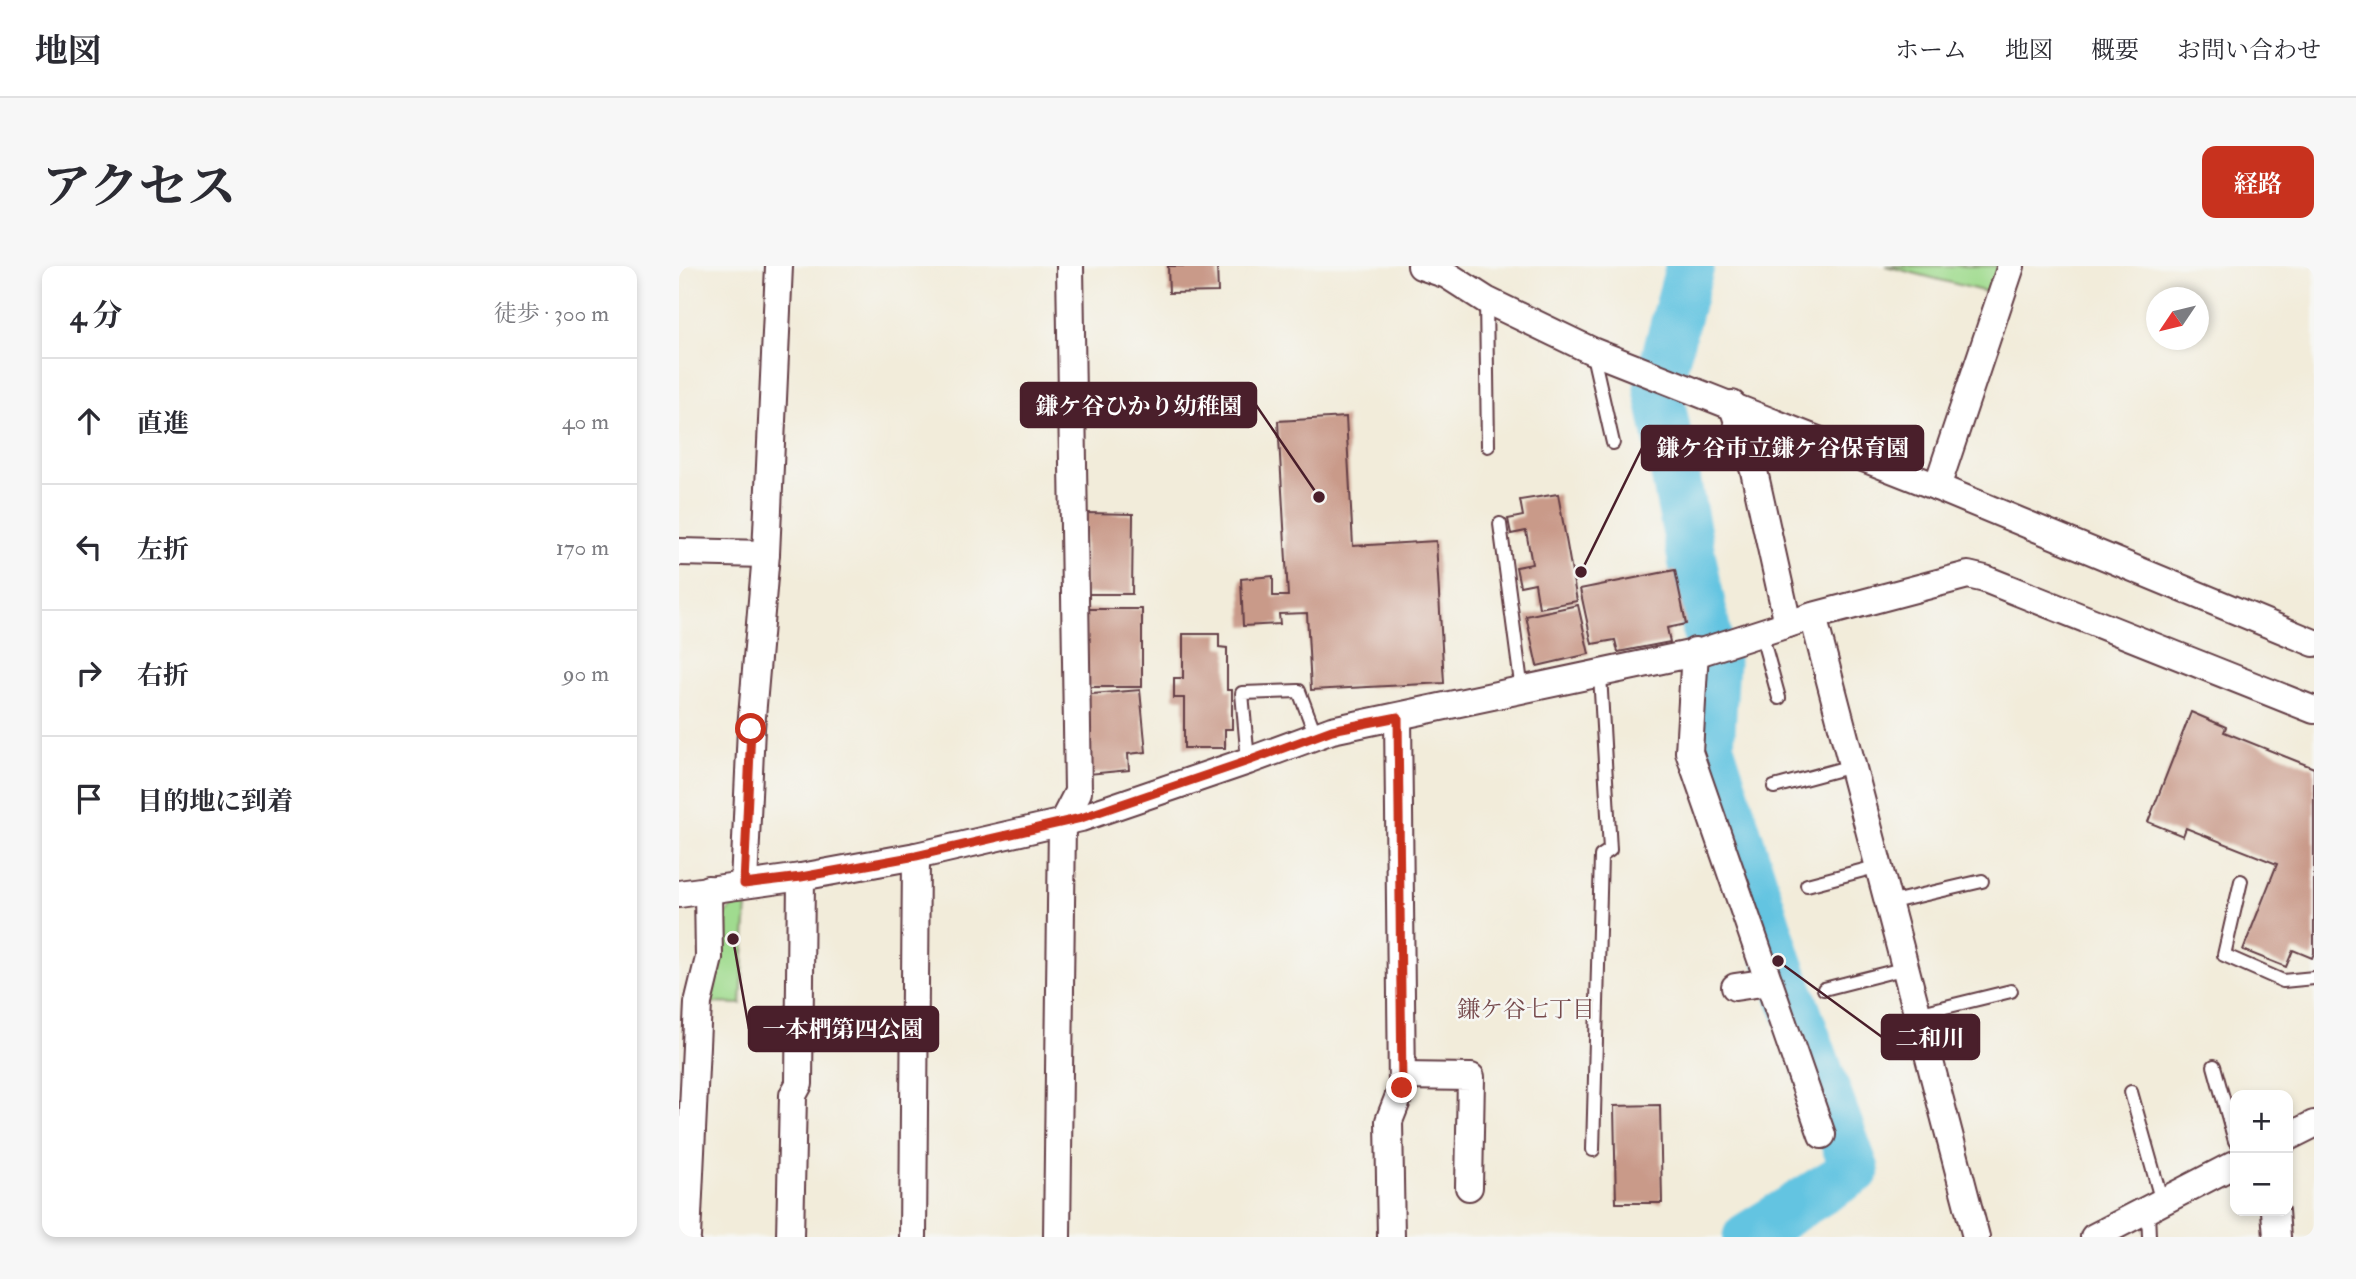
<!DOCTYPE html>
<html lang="ja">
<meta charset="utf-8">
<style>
:root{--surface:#fff;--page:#f7f7f7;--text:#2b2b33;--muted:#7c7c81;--line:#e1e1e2;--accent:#c8321e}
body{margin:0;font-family:"IM FELL Double Pica","Noto Serif JP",serif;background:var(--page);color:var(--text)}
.controls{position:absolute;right:21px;bottom:21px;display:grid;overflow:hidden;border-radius:14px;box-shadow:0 4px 10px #0003}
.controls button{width:63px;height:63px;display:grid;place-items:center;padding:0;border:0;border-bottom:2px solid var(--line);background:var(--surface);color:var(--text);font:35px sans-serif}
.compass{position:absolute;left:1467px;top:21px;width:63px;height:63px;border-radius:50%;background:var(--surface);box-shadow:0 4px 10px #0003;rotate:235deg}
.stop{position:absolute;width:21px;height:21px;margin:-16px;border:5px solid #c8321e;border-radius:50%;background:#fff}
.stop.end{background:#c8321e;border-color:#fff;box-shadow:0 2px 7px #0008}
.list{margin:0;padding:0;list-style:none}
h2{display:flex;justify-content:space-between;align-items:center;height:91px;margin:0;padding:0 28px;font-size:30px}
h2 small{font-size:23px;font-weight:400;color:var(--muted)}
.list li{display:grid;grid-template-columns:46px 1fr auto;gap:21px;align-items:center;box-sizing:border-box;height:126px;padding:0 28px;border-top:2px solid var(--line)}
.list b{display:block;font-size:26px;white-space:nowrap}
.list em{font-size:23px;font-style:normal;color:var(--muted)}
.icon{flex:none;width:38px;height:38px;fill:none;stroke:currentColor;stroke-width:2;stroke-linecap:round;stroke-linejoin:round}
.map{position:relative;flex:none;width:1635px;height:971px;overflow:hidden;border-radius:14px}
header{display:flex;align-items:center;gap:42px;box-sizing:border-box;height:98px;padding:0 35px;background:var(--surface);border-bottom:2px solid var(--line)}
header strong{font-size:33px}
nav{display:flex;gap:38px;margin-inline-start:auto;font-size:24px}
.intro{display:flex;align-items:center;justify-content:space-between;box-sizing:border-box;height:168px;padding:0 42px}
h1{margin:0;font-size:49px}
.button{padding:18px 32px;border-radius:14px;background:var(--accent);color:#fff;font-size:24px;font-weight:700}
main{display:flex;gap:42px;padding:0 42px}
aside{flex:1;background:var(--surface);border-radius:14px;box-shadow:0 4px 10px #0003}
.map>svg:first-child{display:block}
.green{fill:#a0db8f;stroke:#757d5d;stroke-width:2}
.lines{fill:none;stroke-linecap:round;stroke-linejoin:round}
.river{stroke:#63c4e1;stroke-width:49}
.building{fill:#c99a89}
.lane-casing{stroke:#633e45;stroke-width:16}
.street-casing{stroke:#633e45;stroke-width:30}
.lane{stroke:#fff;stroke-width:12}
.street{stroke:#fff;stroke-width:26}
.route{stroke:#c8321e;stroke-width:9}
.labels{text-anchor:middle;stroke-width:5;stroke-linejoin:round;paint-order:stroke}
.neighbourhood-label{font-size:23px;fill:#764a4c;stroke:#f6f6f2}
.leader{fill:none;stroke:#4a1f2b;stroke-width:2.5}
.callout-dot{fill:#4a1f2b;stroke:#f6f6f2;stroke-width:2.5}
.callout{fill:#4a1f2b;stroke:#4a1f2b;stroke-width:2.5}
.callout-label{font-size:23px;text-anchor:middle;font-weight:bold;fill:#fff}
</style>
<header>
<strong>地図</strong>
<nav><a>ホーム</a><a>地図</a><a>概要</a><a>お問い合わせ</a></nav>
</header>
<div class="intro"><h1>アクセス</h1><a class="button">経路</a></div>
<main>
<aside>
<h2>4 分<small>徒歩 · 300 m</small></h2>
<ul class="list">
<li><svg class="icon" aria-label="ahead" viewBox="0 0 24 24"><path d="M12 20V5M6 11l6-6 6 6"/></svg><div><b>直進</b></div><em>40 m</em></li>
<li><svg class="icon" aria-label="left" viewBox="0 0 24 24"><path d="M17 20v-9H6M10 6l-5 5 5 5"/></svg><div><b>左折</b></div><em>170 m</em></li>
<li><svg class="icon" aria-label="right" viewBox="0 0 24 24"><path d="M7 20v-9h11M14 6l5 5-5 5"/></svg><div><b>右折</b></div><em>90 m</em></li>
<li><svg class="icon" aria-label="arrive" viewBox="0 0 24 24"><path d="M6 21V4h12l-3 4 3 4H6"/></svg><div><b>目的地に到着</b></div></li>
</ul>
</aside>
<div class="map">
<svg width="1635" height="971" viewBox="0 0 1635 971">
<rect width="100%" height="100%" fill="#f6f6f2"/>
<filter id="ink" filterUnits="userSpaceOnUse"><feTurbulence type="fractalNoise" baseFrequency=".0143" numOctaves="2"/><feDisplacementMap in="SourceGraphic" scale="14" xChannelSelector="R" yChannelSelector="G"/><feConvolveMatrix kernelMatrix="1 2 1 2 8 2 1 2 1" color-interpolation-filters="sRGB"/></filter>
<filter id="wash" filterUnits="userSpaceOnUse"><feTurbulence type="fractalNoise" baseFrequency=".00686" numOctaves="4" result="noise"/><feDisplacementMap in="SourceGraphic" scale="28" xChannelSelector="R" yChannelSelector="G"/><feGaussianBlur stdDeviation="1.57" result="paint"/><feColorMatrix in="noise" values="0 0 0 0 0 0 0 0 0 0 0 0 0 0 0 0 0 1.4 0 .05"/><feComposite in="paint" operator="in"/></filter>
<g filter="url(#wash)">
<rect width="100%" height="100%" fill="#f2ecda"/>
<g class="green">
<path d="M1207,0H1324L1315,28Z"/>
<path d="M55,639H68L62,738L32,737L41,693L43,652Z"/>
</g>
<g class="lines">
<g class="river">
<path d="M983,105L1011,0"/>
<path d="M979,123L1028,368"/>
<path d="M1036,395L1031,482L1099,695L1176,904L1068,971"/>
</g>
</g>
<g id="blocks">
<g class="building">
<path d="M489,0H538L539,26L490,27Z"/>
<path d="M667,151L674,280L757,275L765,417L632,424L628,347L600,348L601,358L564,360L562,313L594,310V330H609L599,155Z"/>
<path d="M879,228L898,335L860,342L856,317L841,320L837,301L853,298L847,265L832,268L829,253L844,250L841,234Z"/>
<path d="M406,247L454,248L453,328H405Z"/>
<path d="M996,304L1007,358L988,362L991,376L939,386L936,374L913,378L901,323Z"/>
<path d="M899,339L910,388L858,400L847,350Z"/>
<rect x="406" y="343" width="57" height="78"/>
<path d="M504,368H540V381L548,382V424H553V463H546V482H505V432H495V412H504Z"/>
<path d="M461,424L467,486L449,488L450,504L410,508L402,429Z"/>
<path d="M1512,446L1547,461L1545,466L1635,502V687L1633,692L1614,684L1607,701L1564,684L1598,598L1507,562L1504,570L1469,556Z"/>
<path d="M981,839L983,937H937L935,840Z"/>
</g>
</g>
</g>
<g filter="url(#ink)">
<use href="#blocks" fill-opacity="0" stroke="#633e45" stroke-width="2"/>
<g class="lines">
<g class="lane-casing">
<g id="lane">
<path d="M807,34L809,180"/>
<path d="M913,85L934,177"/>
<path d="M821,258L843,425"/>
<path d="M1082,367L1100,432"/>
<path d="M569,495L563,427L620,425L637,470"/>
<path d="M1095,521L1173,500"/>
<path d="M1562,615L1545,689L1604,715L1635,712"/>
<path d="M1128,619L1200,600"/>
<path d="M1209,637L1303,615"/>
<path d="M1145,723L1227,702"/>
<path d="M1238,748L1332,725"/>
<path d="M1535,800L1556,875"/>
<path d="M1452,826L1483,936"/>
<path d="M914,884L922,590L931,584L921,408"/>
<path d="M1469,945L1470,971"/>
</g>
</g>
<g class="street-casing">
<g id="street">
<path d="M742,0L768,9L807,34L913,85L1258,221L1635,377"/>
<path d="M1053,138L1075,205L1109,358"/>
<path d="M1258,221L1332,0"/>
<path d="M0,286L87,288"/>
<path d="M1134,350L1297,971"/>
<path d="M1016,385L1010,486L1143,869"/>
<path d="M65,618L72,462L87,288L100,0"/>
<path d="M0,628L122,611L237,590L402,552L569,495L653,464L1025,385L1134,350L1289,309L1306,313L1635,444"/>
<path d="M1056,721L1090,716"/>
<path d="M723,810L792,811L790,921"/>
<path d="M1609,871L1635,858"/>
<path d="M1596,945L1598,971"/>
<path d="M8,971L19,737L30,692L29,623"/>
<path d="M111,971L114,829L120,818L122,611"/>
<path d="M234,971L237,590"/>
<path d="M378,971L383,557L399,526L391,0"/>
<path d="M712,971L710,855L723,822L719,451"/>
<path d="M1415,971L1556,898"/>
</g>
</g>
<use href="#lane" class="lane"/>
<use href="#street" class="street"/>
</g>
</g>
<g class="lines" filter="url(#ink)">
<path class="route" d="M72,463L65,618L122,611L237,590L402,552L569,495L653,464L719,451L723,822"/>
</g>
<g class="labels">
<g class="neighbourhood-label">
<text x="847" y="751">鎌ケ谷七丁目</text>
</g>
</g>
<path class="leader" d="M640 231L577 139M902 306L963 182M54 673L70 763M1099 695L1203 771"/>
<g class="callout-dot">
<circle cx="640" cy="231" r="7"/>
<circle cx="902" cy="306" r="7"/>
<circle cx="54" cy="673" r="7"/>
<circle cx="1099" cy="695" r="7"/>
</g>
<g class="callout">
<rect x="342" y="117" width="235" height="44" rx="7"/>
<rect x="963" y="160" width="281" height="44" rx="7"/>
<rect x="70" y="741" width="189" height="44" rx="7"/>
<rect x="1203" y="749" width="97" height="44" rx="7"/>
</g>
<g class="callout-label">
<text x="460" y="148">鎌ケ谷ひかり幼稚園</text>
<text x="1104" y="190">鎌ケ谷市立鎌ケ谷保育園</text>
<text x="164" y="771">一本椚第四公園</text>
<text x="1251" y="780">二和川</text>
</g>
</svg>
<div class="controls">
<button>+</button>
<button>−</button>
</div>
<svg class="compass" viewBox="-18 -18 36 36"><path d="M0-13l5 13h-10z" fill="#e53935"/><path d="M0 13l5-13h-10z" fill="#7c7c81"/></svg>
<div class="stop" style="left:72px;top:463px"></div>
<div class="stop end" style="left:723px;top:822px"></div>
</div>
</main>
